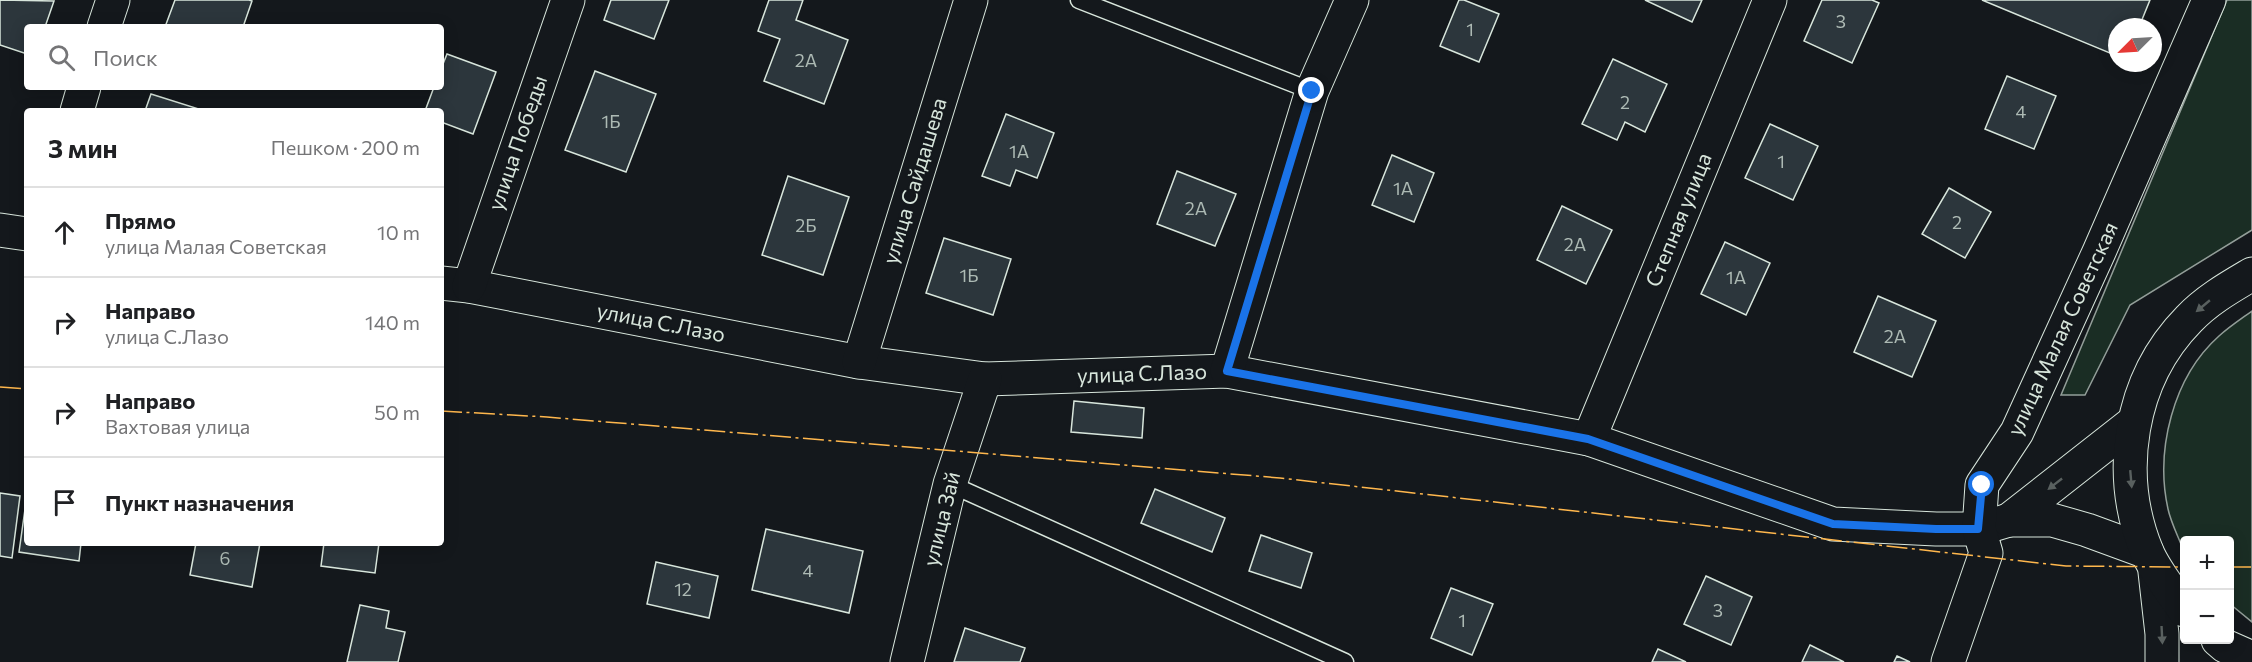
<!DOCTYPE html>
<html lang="ru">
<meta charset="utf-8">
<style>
:root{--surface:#fff;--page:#f2f2f2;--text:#202124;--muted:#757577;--line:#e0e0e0}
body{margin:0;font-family:Commissioner,sans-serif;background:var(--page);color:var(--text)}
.controls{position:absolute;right:18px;bottom:18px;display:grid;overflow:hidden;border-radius:6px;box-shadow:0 3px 15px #0003}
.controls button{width:54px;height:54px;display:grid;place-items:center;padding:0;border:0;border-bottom:2px solid var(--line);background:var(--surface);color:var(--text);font:30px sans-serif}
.compass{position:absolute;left:2108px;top:18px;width:54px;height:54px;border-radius:50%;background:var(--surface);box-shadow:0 3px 15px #0003;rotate:246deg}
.stop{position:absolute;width:18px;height:18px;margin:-14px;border:4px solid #1a73e8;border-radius:50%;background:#fff}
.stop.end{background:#1a73e8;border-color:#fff;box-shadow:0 2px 6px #0008}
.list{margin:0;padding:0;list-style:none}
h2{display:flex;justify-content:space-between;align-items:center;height:78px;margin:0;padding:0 24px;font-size:26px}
h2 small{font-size:20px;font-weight:400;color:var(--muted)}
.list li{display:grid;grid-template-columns:39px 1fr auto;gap:18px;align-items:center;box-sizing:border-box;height:90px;padding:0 24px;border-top:2px solid var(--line)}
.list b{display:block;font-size:22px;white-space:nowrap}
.list p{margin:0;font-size:20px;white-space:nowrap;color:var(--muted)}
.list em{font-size:20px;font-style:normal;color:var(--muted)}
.icon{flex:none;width:33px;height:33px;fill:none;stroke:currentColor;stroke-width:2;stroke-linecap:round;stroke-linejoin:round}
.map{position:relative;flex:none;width:2252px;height:662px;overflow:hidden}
.search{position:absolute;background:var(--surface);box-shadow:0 3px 15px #0003;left:24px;top:24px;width:420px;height:66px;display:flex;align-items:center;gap:15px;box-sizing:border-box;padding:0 21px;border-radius:6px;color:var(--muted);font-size:22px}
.panel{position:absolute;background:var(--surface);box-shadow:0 3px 15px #0003;left:24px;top:108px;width:420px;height:438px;border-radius:6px}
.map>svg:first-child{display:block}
.green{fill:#1a2d24;stroke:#939e99;stroke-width:1.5}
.building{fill:#2c363c;stroke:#d8e6dc;stroke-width:1.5}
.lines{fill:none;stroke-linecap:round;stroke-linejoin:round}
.service-casing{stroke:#d8e6dc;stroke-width:19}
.minor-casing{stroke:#d8e6dc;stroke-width:35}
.primary-casing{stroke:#d8e6dc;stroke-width:35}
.service{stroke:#14181c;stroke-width:16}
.minor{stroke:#14181c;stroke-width:33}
.primary{stroke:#14181c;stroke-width:33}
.power{stroke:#ffb74d;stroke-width:1.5;stroke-dasharray:21 4.5 3 4.5;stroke-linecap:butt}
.oneway{fill:#59605f}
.route{stroke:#1a73e8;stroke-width:8}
.labels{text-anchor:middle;stroke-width:4.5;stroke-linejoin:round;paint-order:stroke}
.number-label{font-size:18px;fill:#adbab4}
.street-label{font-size:21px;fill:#d8e6dc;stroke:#14181c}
</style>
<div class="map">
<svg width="2252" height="662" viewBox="0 0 2252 662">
<rect width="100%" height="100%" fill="#14181c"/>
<g class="green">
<path d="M2227,0H2252V230L2130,305L2085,395H2061Z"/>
<path d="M2252,311V622L2230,604V540H2184V552C2179,538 2171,523 2168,509C2155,450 2173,377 2219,336C2229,327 2241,319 2252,311Z"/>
</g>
<g class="building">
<path d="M0,0L54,1L45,27H27V54L0,45Z"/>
<path d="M175,0H249L252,1L243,27H165Z"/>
<path d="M611,0H669L654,39L604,20Z"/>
<path d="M769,0H803L796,20L848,40L824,104L764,81L780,39L758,31Z"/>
<path d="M1459,0H1464L1499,14L1479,62L1440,46Z"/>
<path d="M1645,0H1702L1692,22Z"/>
<path d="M1822,0H1872L1879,3L1852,63L1804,41Z"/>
<path d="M1982,0H2150L2139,27H2117V56Z"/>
<path d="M447,54L496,72L473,134L441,122V111H425L434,87H441V69Z"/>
<path d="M1613,59L1667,84L1645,132L1625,122L1617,140L1582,124Z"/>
<path d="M595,71L656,94L626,172L565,150Z"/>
<path d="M2007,76L2056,96L2034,149L1985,129Z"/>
<path d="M151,94L202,110L201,111H145Z"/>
<path d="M1006,114L1054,133L1037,178L1016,170L1010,186L982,176Z"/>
<path d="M1770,124L1818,146L1793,200L1745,178Z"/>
<path d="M1392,155L1434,173L1414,222L1372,205Z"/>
<path d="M1177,171L1236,194L1215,246L1157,224Z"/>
<path d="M788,176L849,197L823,275L762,255Z"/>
<path d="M1949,188L1991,212L1965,258L1922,234Z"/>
<path d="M1562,206L1612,230L1586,284L1537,260Z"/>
<path d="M944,238L1011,259L993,315L926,293Z"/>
<path d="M1725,242L1770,263L1746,315L1701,294Z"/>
<path d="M1878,296L1936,321L1912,377L1854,352Z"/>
<path d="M1074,401L1144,408L1142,438L1071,432Z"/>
<path d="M1155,489L1225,518L1212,552L1141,523Z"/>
<path d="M0,493L20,496L12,558L0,556Z"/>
<path d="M27,495V543H81L79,561L19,552Z"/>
<path d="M766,529L863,551L849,613L752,590Z"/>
<path d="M1261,535L1312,553L1301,588L1249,571Z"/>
<path d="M196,543H260L252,587L190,575Z"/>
<path d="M324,543H379L375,573L321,566Z"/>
<path d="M656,562L718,576L709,618L647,604Z"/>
<path d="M1706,576L1752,597L1731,645L1684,624Z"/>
<path d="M1451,588L1493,604L1472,655L1431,638Z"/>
<path d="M360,605L389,611L386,628L405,632L398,662H347Z"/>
<path d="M965,628L1025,648L1020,662H954Z"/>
<path d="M1810,645L1844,662H1802Z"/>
<path d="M1658,649L1686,662H1652Z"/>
<path d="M1897,656L1910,662H1894Z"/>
</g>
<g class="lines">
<g class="service-casing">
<g id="service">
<path d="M1079,0L1312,91"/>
<path d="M950,484L1345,662"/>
</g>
</g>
<g class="minor-casing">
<g id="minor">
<path d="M104,27L113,0"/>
<path d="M77,111L84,87"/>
<path d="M0,230L27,234"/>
<path d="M441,283L469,286L859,362L985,379L1227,371L1589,439L1833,524L1936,529H1979L2009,520"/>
<path d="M469,286L568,0"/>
<path d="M859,362L971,0"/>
<path d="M1227,371L1312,91L1352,0"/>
<path d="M2134,422L2009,520H2052L2087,530L2147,552"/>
<path d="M1589,439L1770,0"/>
<path d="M907,662L950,484L985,379"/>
<path d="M1948,662L1986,553L1979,529L1982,485L2017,432L2099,252L2209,0"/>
</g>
</g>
<g class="primary-casing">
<g id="primary">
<path d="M2155,572L2162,634V662"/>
<path d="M2184,610C2172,591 2156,573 2147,552C2115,474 2129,380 2189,319C2207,300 2230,287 2252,274"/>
<path d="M2218,640L2225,646L2252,658"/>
</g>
</g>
<use href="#service" class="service"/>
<use href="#minor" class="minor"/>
<use href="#primary" class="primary"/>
<g class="power">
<path d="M0,387L27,389"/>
<path d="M441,411L547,417L1280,478L2066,566L2184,567"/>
<path d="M2230,567H2252"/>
</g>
</g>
<defs><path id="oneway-solid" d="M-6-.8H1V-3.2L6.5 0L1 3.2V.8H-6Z" transform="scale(1.5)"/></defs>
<g class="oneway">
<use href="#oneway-solid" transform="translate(2203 306) rotate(140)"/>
<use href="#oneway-solid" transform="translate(2131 479) rotate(85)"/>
<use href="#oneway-solid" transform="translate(2055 484) rotate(142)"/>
<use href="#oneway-solid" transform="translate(2162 635) rotate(87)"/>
</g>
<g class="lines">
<path class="route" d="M1312,91L1227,371L1588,439L1833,524L1936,529H1978L1982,485"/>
</g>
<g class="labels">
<g class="number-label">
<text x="1841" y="28">3</text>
<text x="1470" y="36">1</text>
<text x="806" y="67">2А</text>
<text x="1625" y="109">2</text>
<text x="2021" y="118">4</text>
<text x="611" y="128">1Б</text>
<text x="1019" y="158">1А</text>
<text x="1781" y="168">1</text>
<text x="1403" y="195">1А</text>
<text x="1196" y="215">2А</text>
<text x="1957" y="229">2</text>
<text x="806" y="232">2Б</text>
<text x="1575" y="251">2А</text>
<text x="969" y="282">1Б</text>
<text x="1736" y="284">1А</text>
<text x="1895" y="343">2А</text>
<text x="225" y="565">6</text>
<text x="808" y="577">4</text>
<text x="683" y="596">12</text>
<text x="1718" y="617">3</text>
<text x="1462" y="627">1</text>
</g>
<g class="street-label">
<text transform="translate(518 143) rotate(-71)" y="7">улица Победы</text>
<text transform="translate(915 181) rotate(-73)" y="7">улица Сайдашева</text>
<text transform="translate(1679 220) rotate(-68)" y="7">Степная улица</text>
<text transform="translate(661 323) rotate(11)" y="7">улица С.Лазо</text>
<text transform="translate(2063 329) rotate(-65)" y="7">улица Малая Советская</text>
<text transform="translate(1142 374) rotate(-2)" y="7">улица С.Лазо</text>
<text transform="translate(942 519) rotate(-76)" y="7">улица Зай</text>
</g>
</g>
</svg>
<div class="controls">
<button>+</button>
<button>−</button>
</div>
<svg class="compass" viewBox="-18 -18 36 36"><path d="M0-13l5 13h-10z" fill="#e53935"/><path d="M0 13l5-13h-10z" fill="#757577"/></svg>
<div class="stop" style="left:1982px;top:485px"></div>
<div class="stop end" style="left:1312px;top:91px"></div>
<div class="search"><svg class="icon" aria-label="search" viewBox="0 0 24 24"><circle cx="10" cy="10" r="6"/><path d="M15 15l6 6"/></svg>Поиск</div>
<section class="panel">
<h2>3 мин<small>Пешком · 200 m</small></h2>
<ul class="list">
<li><svg class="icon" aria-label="ahead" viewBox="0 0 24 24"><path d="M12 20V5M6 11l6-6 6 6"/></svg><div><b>Прямо</b><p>улица Малая Советская</p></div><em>10 m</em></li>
<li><svg class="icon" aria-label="right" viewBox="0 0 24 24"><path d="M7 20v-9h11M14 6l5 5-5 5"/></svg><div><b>Направо</b><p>улица С.Лазо</p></div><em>140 m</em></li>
<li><svg class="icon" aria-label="right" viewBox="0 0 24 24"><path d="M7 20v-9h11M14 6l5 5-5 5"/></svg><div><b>Направо</b><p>Вахтовая улица</p></div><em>50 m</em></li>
<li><svg class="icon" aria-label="arrive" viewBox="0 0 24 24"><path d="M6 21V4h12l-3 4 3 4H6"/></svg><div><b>Пункт назначения</b></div></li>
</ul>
</section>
</div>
